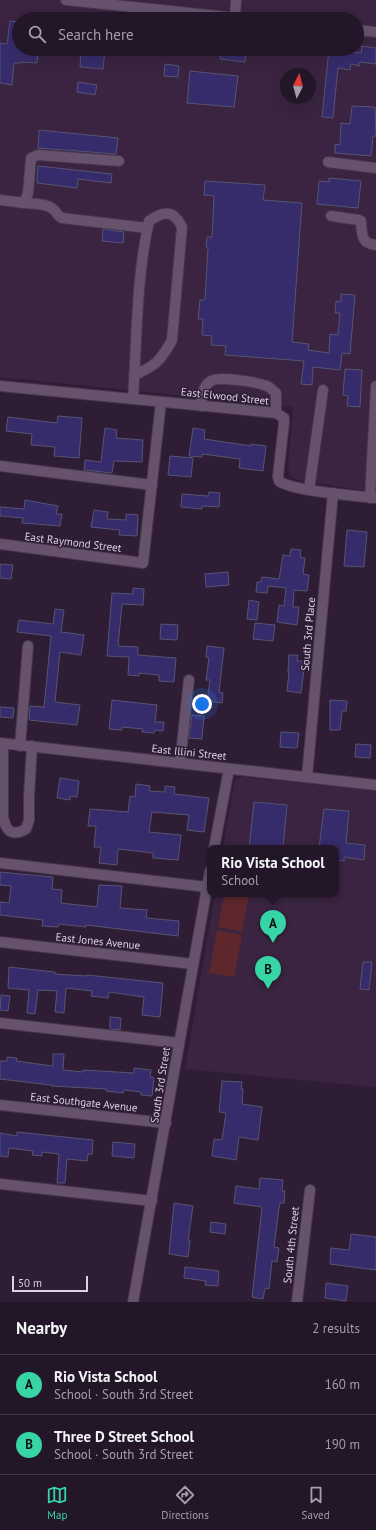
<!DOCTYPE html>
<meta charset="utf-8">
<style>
:root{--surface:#231628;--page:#2b1f30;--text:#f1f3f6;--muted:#a39fa8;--line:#403545;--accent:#37d4a6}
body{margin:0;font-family:"PT Sans",sans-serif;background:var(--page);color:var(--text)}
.compass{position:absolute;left:280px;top:68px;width:36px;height:36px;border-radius:50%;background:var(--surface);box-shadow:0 4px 16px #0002;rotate:6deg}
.scale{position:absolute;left:12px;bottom:10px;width:76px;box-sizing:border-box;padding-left:4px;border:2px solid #ddd1e1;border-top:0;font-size:11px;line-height:14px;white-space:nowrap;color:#ddd1e1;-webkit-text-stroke:3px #2f1d35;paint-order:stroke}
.you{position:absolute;left:202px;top:704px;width:14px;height:14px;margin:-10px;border:3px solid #fff;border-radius:50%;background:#1a73e8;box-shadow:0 0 0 6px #1a73e833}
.badge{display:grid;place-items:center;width:26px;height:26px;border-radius:50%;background:var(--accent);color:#111;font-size:13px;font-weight:700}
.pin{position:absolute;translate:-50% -33px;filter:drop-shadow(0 1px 2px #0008)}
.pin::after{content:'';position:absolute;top:21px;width:14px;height:12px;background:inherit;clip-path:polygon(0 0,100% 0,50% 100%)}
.popup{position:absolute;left:207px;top:845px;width:132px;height:52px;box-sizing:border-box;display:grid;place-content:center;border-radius:8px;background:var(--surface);filter:drop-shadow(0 1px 3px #0005);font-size:13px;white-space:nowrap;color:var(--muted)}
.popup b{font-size:15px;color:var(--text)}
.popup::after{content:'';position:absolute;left:50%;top:100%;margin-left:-8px;border:8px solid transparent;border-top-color:var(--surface)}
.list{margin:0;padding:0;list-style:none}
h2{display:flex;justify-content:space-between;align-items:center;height:52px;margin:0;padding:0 16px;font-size:17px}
h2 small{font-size:13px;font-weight:400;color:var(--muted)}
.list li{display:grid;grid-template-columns:26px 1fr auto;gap:12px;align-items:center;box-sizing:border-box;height:60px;padding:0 16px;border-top:1px solid var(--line)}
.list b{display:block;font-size:15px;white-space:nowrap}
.list p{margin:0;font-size:13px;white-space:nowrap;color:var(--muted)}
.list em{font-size:13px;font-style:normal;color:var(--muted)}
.icon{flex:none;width:22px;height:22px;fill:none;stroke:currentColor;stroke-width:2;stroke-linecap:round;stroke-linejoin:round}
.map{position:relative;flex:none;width:376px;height:1302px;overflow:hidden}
.search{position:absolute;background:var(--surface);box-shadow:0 4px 16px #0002;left:12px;right:12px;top:12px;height:44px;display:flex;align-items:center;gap:10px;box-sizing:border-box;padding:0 14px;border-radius:22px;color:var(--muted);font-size:15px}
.sheet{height:172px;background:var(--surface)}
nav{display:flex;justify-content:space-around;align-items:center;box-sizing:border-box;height:56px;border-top:1px solid var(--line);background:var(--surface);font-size:11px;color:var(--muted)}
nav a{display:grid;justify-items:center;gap:2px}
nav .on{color:var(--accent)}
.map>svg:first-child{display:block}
.built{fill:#3a2441;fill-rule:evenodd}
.green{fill:#5d272c}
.building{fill:#372c6b;stroke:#565472}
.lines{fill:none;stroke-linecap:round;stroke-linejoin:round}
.minor-casing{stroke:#47374b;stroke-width:12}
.minor{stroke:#66526d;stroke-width:10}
.labels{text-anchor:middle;stroke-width:3;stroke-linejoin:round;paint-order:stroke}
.street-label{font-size:11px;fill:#ddd1e1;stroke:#2f1d35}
</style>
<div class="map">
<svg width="376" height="1302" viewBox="0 0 376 1302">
<rect width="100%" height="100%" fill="#2f1d35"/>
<g class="built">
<path d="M0,0H376V493L298,480L291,476L289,473L288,466L293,407L0,377ZM19,19H357V49H19ZM286,74H310V98H286Z"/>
<path d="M241,777L376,791V1087L185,1069L215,894H336V848H223L235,780Z"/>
</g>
<g class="green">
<path d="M224,894H249L242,932L218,927Z"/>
<path d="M217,930L242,935L234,977L209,973Z"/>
</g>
<g class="building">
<path d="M10,21L19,22V49L38,51L37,63L22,62V63H14L12,85L0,83V43L7,44Z"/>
<path d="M362,46L376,48V64L360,62L359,66L351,64L350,70L338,68L333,118L322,117L329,49L361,53Z"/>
<path d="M81,49H105L103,69L80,67Z"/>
<path d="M221,49H246L245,62L220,59Z"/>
<path d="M165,64L179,66L178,77L164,76Z"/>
<path d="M190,71L238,76L234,107L187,103Z"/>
<path d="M78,82L97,85L95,95L77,92Z"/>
<path d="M352,106L375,107L376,136H373L371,156L335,153V144L340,145L341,123L350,124Z"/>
<path d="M39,130L118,138L116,154L38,148Z"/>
<path d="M38,166L112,174L111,183L78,179L77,188L37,183Z"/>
<path d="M329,178L361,181L358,208L317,204L319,181L329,182Z"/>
<path d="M205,181L265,185L263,200L302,203L292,342L309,344L308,350L329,353L330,334L338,335L340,313H335L336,301L341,302V294L355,295L350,354L342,353L340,370L313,367L312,385L301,384L304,361L225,355L226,346L211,345L212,336L202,335L203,319H198L200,300H205L208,247H206L207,237H212L214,196L204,195Z"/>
<path d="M103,229L124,232L123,243L102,241Z"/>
<path d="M345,369L362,370L360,407L347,406L348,396L343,395Z"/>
<path d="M58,416L82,418L79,458L54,456L55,447L31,445L32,434L6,431L8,417L57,423Z"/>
<path d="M105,428L117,430L116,438L143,440L142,462L114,461L112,473L84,470L85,460L101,462Z"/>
<path d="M193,428L205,430L204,439L251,446V444L266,446L263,471L239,468L240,459L202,454V457L189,456Z"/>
<path d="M170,456L193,458L191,477L168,475Z"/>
<path d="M209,492L220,493L219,507L202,506V509L181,507L182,494L208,496Z"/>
<path d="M25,500L58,506L56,514H62L60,526L22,523L23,518L0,516V507L24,509Z"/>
<path d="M94,510L108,512L107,519L126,520V514L138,515L137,536L119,535L120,530L91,527Z"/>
<path d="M347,530L367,532L364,567L344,566Z"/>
<path d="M291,549L301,550L300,557L305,558L303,574L309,575L307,591L294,590L293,607H299L297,625L277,622L279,605L284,606L286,588L268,586L267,593L256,592L257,582H261L262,577L279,579L283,555L290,556Z"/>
<path d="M0,564L13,565L11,579L0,578Z"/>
<path d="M228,572L229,585L206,587L205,574Z"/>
<path d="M133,588L144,589L143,605L122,604L118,646L138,647V655L176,658L174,682L159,681V675L139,673V676L128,675L129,657L107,656L112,593L133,594Z"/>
<path d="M249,600L259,602L257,620L247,619Z"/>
<path d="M55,609L64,610L61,632L84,635L81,655L60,652L55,702L80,705L77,725L29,720L30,706L44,707L51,636L17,632L19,620L53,624Z"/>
<path d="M255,623L275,625L273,641L253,639Z"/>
<path d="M161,624L178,625L177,640L160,639Z"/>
<path d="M207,646L224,648L219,692L223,693L222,703L207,701L210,680H206L209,658L206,657Z"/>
<path d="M289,655H298L297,661H305L301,693L287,691L289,672H288Z"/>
<path d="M112,700L157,705L155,722H164L163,731L155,730L154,733L142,732L143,729L122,727V730L109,729Z"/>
<path d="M330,700L347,701L346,711H342L340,730H330Z"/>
<path d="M0,707L14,708L13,718L0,717Z"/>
<path d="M192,715L204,716L202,739L189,738Z"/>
<path d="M281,732L299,733L297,748L280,747Z"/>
<path d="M356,744L371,745L370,758L355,757Z"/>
<path d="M60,778L79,781L77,797L70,796V800L57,798Z"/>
<path d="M136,784L150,786L149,791L165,792V786L175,787L174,794L209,798L204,832L187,830L189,815L152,812L149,832L181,835L178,860L153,858V853L118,849L117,865L99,863L101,847H94L96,826H88L90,809L128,812L130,796L135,797Z"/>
<path d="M254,802L287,805L283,848H249Z"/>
<path d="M324,809L349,811L346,843L365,845L364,860L344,857V861L336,860V848H319Z"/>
<path d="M0,872L53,877L52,889L62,890L61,903L97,907L99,885L122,886L120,908L147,910L146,918L179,921L178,936L86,925V927L59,924L58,927L42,926L43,920L0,915V902L9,903L11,886L0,885Z"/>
<path d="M363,962H372L369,990L360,989Z"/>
<path d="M9,967L55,972V974L86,976L87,975L163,983L160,1017L142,1015L144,997L109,992L108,998L91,996L92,991L66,988L64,1013L55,1012L57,991L38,990L35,1014L27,1013L29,990L8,988Z"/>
<path d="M1,995L10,996L8,1011L0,1010Z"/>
<path d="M110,1017L121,1018L120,1030L110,1029Z"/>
<path d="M53,1054H64L63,1070L83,1072V1070L134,1073V1068L151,1070L150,1077L154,1078L152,1096L141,1095V1092L124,1090L123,1093L106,1091V1089L51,1086V1085L0,1079V1061H7V1057L17,1058L16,1061L53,1066Z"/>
<path d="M222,1081L242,1082L241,1089H243L242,1104L262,1107L258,1140L239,1137L236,1160L212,1156L214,1139L222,1140L226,1113L219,1112Z"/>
<path d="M17,1132L93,1140L92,1154H88L87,1161L67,1159L65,1183H57L59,1154L42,1152V1156L32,1155L33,1151L9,1148L8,1157L0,1156V1133L17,1136Z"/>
<path d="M113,1142L135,1144L134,1158L112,1156Z"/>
<path d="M260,1178L283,1180L282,1191H285L284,1203H280L279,1208L274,1247L279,1248L277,1262L272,1261L269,1289L265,1288L263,1299L252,1297L262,1207L234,1203L236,1186L259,1189Z"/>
<path d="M174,1203L193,1206L188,1240H190L188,1257L169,1254Z"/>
<path d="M211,1222L226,1224L225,1234L210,1232Z"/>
<path d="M351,1234L376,1237V1270L330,1264L331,1248L349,1250Z"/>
<path d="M185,1267L219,1271L218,1286L205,1285L206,1281L184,1278Z"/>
<path d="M326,1283L348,1286L346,1301L325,1298Z"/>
</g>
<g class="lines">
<g class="minor-casing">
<g id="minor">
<path d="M66,0L247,19"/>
<path d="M235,18L236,0"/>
<path d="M357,30L376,32"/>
<path d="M328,162L376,168"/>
<path d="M0,200L24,203L28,193L31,158L38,155L119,161"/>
<path d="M24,203C33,204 46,203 53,209C57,212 57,216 62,218L147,228"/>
<path d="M331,216L359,220L361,221C362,234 361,244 376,245"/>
<path d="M0,386L276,413L284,418V423L278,476L279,481C292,491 356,496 376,498"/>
<path d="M133,399C137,340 136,279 149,221C164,211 173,209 182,227L172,340C161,360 156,366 134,375"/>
<path d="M201,406C202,397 202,386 211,381C219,376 257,382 267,386C270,387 273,391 276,393V413"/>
<path d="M0,466L152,485"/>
<path d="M309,490L323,390"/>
<path d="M370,498L376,386"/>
<path d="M0,544L143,563L161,402"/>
<path d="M0,743L376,785"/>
<path d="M3,744V817C6,831 12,837 26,829L29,820V796L32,746"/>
<path d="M20,746L28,646"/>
<path d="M180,763L189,680"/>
<path d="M307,777L333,493"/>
<path d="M214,848L229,769"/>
<path d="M0,863L207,887"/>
<path d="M0,942L193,964"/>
<path d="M0,1023L179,1043"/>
<path d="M0,1105L166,1123"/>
<path d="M0,1184L152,1201"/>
<path d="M133,1302L210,871"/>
<path d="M297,1302L310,1190"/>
</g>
</g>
<use href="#minor" class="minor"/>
</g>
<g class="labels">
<g class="street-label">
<text transform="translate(225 396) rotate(6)" y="4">East Elwood Street</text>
<text transform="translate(73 542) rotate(7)" y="4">East Raymond Street</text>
<text transform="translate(308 634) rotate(-85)" y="4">South 3rd Place</text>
<text transform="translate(189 752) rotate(6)" y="4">East Illini Street</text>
<text transform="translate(98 941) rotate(6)" y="4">East Jones Avenue</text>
<text transform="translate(160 1085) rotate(-81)" y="4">South 3rd Street</text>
<text transform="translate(84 1102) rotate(6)" y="4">East Southgate Avenue</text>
<text transform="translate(291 1245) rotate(-84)" y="4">South 4th Street</text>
</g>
</g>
</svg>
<svg class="compass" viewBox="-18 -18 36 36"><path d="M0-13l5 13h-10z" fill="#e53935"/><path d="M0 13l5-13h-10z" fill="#a39fa8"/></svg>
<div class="scale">50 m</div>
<div class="you"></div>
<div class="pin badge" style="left:273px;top:943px">A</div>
<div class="popup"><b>Rio Vista School</b>School</div>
<div class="pin badge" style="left:268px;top:989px">B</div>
<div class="search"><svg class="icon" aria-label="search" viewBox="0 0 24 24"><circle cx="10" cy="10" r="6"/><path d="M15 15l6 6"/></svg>Search here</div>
</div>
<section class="sheet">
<h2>Nearby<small>2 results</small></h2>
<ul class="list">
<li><span class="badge">A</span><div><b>Rio Vista School</b><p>School · South 3rd Street</p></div><em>160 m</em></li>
<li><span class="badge">B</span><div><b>Three D Street School</b><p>School · South 3rd Street</p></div><em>190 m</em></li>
</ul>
</section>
<nav>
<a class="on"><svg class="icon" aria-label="map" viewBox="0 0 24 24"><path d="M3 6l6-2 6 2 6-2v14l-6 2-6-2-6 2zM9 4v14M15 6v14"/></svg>Map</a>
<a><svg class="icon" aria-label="directions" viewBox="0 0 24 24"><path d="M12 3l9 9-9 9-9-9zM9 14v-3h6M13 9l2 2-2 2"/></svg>Directions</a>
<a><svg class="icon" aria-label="saved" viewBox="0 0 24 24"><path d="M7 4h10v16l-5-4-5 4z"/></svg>Saved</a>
</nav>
